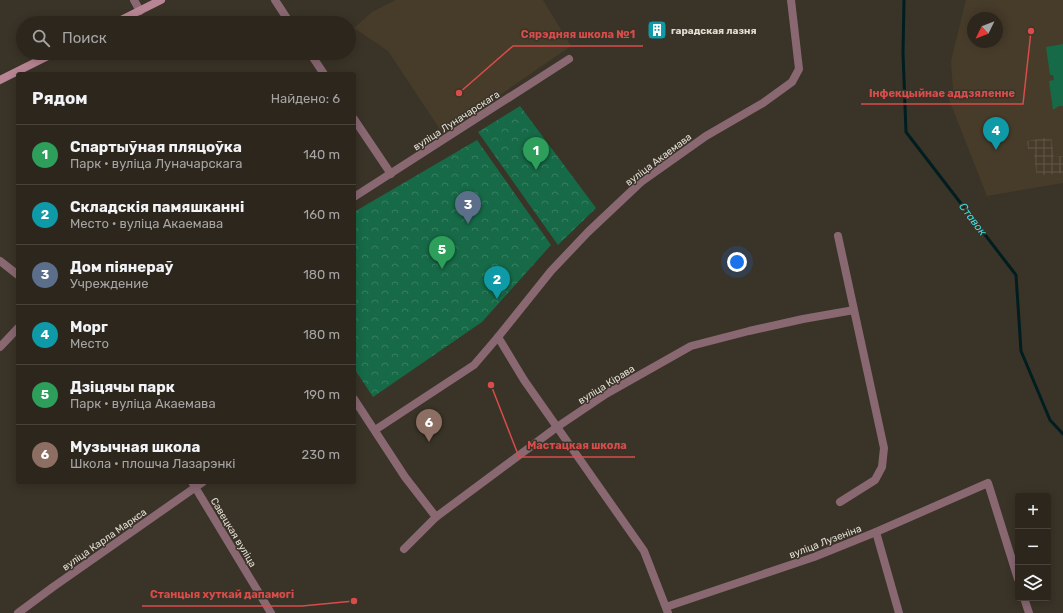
<!DOCTYPE html>
<html lang="ru">
<meta charset="utf-8">
<style>
:root{--surface:#2c261d;--page:#342e26;--text:#f1f3f6;--muted:#a6a5a4;--line:#48433b;--accent:#db2777}
body{margin:0;font-family:Rubik,sans-serif;background:var(--page);color:var(--text)}
.controls{position:absolute;right:12px;bottom:12px;display:grid;overflow:hidden;border-radius:4px;box-shadow:0 2px 10px #0003}
.controls button{width:36px;height:36px;display:grid;place-items:center;padding:0;border:0;border-bottom:1px solid var(--line);background:var(--surface);color:var(--text);font:20px sans-serif}
.compass{position:absolute;left:967px;top:12px;width:36px;height:36px;border-radius:50%;background:var(--surface);box-shadow:0 2px 10px #0003;rotate:227deg}
.you{position:absolute;left:737px;top:262px;width:14px;height:14px;margin:-10px;border:3px solid #fff;border-radius:50%;background:#1a73e8;box-shadow:0 0 0 6px #1a73e833}
.badge{display:grid;place-items:center;width:26px;height:26px;border-radius:50%;background:var(--accent);color:#fff;font-size:13px;font-weight:700}
.pin{position:absolute;translate:-50% -33px;filter:drop-shadow(0 1px 2px #0008)}
.pin::after{content:'';position:absolute;top:21px;width:14px;height:12px;background:inherit;clip-path:polygon(0 0,100% 0,50% 100%)}
.list{margin:0;padding:0;list-style:none}
h2{display:flex;justify-content:space-between;align-items:center;height:52px;margin:0;padding:0 16px;font-size:17px}
h2 small{font-size:13px;font-weight:400;color:var(--muted)}
.list li{display:grid;grid-template-columns:26px 1fr auto;gap:12px;align-items:center;box-sizing:border-box;height:60px;padding:0 16px;border-top:1px solid var(--line)}
.list b{display:block;font-size:15px;white-space:nowrap}
.list p{margin:0;font-size:13px;white-space:nowrap;color:var(--muted)}
.list em{font-size:13px;font-style:normal;color:var(--muted)}
.icon{flex:none;width:22px;height:22px;fill:none;stroke:currentColor;stroke-width:2;stroke-linecap:round;stroke-linejoin:round}
.map{position:relative;flex:none;width:1063px;height:613px;overflow:hidden}
.search{position:absolute;background:var(--surface);box-shadow:0 2px 10px #0003;left:16px;top:16px;width:340px;height:44px;display:flex;align-items:center;gap:10px;box-sizing:border-box;padding:0 14px;border-radius:22px;color:var(--muted);font-size:15px}
.panel{position:absolute;background:var(--surface);box-shadow:0 2px 10px #0003;left:16px;top:72px;width:340px;height:412px;border-radius:4px}
.map>svg:first-child{display:block}
.built{fill:#473c2a;fill-rule:evenodd}
.industrial{fill:url(#industrial-grid)}
.grass{fill:#166a47}
.park{fill:url(#park-crowns)}
.lines{fill:none;stroke-linecap:round;stroke-linejoin:round}
.stream{stroke:#001e1f;stroke-width:3}
.minor{stroke:#896872;stroke-width:8}
.tertiary{stroke:#896872;stroke-width:8}
.secondary{stroke:#b88594;stroke-width:8}
.labels{text-anchor:middle;stroke-width:3;stroke-linejoin:round;paint-order:stroke}
.poi-label{font-size:10px;font-weight:bold;fill:#e1dcd5;stroke:#3a3327;text-anchor:start}
.street-label{font-size:10px;fill:#e1dcd5;stroke:#3a3327}
.water-label{font-size:11px;font-style:italic;fill:#3edde1;stroke:#3a3327}
.leader{fill:none;stroke:#d84c4b;stroke-width:1.5}
.callout-dot{fill:#d84c4b;stroke:#3a3327;stroke-width:1.5}
.callout-label{font-size:11px;text-anchor:middle;font-weight:bold;fill:#d84c4b;stroke:#3a3327;stroke-width:3;stroke-linejoin:round;paint-order:stroke}
</style>
<div class="map">
<svg width="1063" height="613" viewBox="0 0 1063 613">
<defs>
<pattern id="industrial-grid" width="8" height="8" patternUnits="userSpaceOnUse"><rect width="8" height="8" fill="#473c2a"/><path d="M0 4h8M4 0v8" fill="none" stroke="#615848"/></pattern>
<pattern id="park-crowns" width="20" height="18" patternUnits="userSpaceOnUse"><rect width="20" height="18" fill="#166a47"/><path d="M2 6a3 3 0 1 1 6 0M12 15a3 3 0 1 1 6 0" fill="none" stroke="#387f61"/></pattern>
</defs>
<rect width="100%" height="100%" fill="#3a3327"/>
<g class="built">
<path d="M396,0H543L571,46L443,134L388,51L354,28L372,12Z"/>
<path d="M966,0H1063V183L987,196L948,97L953,90L951,61ZM973,18H997V42H973Z"/>
</g>
<path class="industrial" d="M1051,137L1054,157L1063,156V173L1037,176L1033,149H1028L1027,141Z"/>
<path class="grass" d="M1063,44V106H1059L1053,110L1049,81L1054,80L1053,75H1050L1046,47Z"/>
<g class="park">
<path d="M520,106L596,208L558,245L478,132Z"/>
<path d="M477,140L551,245L482,322L373,397L354,368V212Z"/>
</g>
<g class="lines">
<path class="stream" d="M904,0L903,53L906,132L1016,275L1021,351L1050,420L1063,434"/>
<g class="minor">
<path d="M134,0L140,11"/>
<path d="M275,0L290,23"/>
<path d="M310,53L324,74"/>
<path d="M354,119L391,174"/>
<path d="M354,197L569,59"/>
<path d="M838,236L884,448L882,467L875,480L840,502"/>
<path d="M498,337L524,380L644,551L668,613"/>
<path d="M0,347L18,328"/>
<path d="M354,399L405,477L436,517"/>
<path d="M375,430L474,365L498,337L551,271L588,232L641,182L706,136L763,103L792,82L799,69L791,0"/>
<path d="M876,532L899,613"/>
<path d="M404,549L436,517L557,427L606,394L691,346L749,331L803,319L854,310"/>
<path d="M1024,598L1029,613"/>
<path d="M666,607L814,557L876,532L988,483L1018,579"/>
<path d="M18,613L53,587L203,482"/>
</g>
<g class="tertiary">
<path d="M0,261L18,275"/>
<path d="M192,482L271,613"/>
</g>
<g class="secondary">
<path d="M115,23L161,0"/>
<path d="M0,80L54,53"/>
</g>
</g>
<defs>
<g id="building-square" transform="scale(1)"><rect x="-9" y="-9" width="18" height="18" rx="4" fill="#0f9aa8" stroke="#3a3327"/><path d="M-4-6H4V6H1V3H-1V6H-4ZM-2.5-4.3h1.7v1.8h-1.7ZM.8-4.3h1.7v1.8H.8ZM-2.5-1h1.7V.8h-1.7ZM.8-1h1.7V.8H.8Z" fill="#fff"/></g>
</defs>
<g fill-rule="evenodd">
<use href="#building-square" x="657" y="30"/>
</g>
<g class="labels">
<g class="poi-label">
<text x="671" y="34">гарадская лазня</text>
</g>
<g class="street-label">
<text transform="translate(456 120) rotate(-33)" y="4">вуліца Луначарскага</text>
<text transform="translate(658 159) rotate(-37)" y="4">вуліца Акаемава</text>
<text transform="translate(606 384) rotate(-32)" y="4">вуліца Кірава</text>
<text transform="translate(234 532) rotate(59)" y="4">Савецкая вуліца</text>
<text transform="translate(104 539) rotate(-35)" y="4">вуліца Карла Маркса</text>
<text transform="translate(825 541) rotate(-21)" y="4">вуліца Лузеніна</text>
</g>
<g class="water-label">
<text transform="translate(973 219) rotate(53)" y="4">Ставок</text>
</g>
</g>
<path class="leader" d="M459 93L513 46H643M1031 31L1023 104H861M491 385L519 457H635M354 601L302 606H142"/>
<g class="callout-dot">
<circle cx="459" cy="93" r="4"/>
<circle cx="1031" cy="31" r="4"/>
<circle cx="491" cy="385" r="4"/>
<circle cx="354" cy="601" r="4"/>
</g>
<g class="callout-label">
<text x="578" y="38">Сярэдняя школа №1</text>
<text x="942" y="97">Інфекцыйнае аддзяленне</text>
<text x="577" y="449">Мастацкая школа</text>
<text x="222" y="598">Станцыя хуткай дапамогі</text>
</g>
</svg>
<div class="controls">
<button>+</button>
<button>−</button>
<button><svg class="icon" aria-label="layers" viewBox="0 0 24 24"><path d="M12 4l9 5-9 5-9-5zM3 14l9 5 9-5"/></svg></button>
</div>
<svg class="compass" viewBox="-18 -18 36 36"><path d="M0-13l5 13h-10z" fill="#e53935"/><path d="M0 13l5-13h-10z" fill="#a6a5a4"/></svg>
<div class="you"></div>
<div class="pin badge" style="left:536px;top:170px;background:#2e9e5b">1</div>
<div class="pin badge" style="left:497px;top:299px;background:#0f9aa8">2</div>
<div class="pin badge" style="left:468px;top:224px;background:#5c6f8a">3</div>
<div class="pin badge" style="left:996px;top:150px;background:#0f9aa8">4</div>
<div class="pin badge" style="left:442px;top:269px;background:#2e9e5b">5</div>
<div class="pin badge" style="left:429px;top:442px;background:#8d6e63">6</div>
<div class="search"><svg class="icon" aria-label="search" viewBox="0 0 24 24"><circle cx="10" cy="10" r="6"/><path d="M15 15l6 6"/></svg>Поиск</div>
<section class="panel">
<h2>Рядом<small>Найдено: 6</small></h2>
<ul class="list">
<li><span class="badge" style="background:#2e9e5b">1</span><div><b>Спартыўная пляцоўка</b><p>Парк · вуліца Луначарскага</p></div><em>140 m</em></li>
<li><span class="badge" style="background:#0f9aa8">2</span><div><b>Складскія памяшканні</b><p>Место · вуліца Акаемава</p></div><em>160 m</em></li>
<li><span class="badge" style="background:#5c6f8a">3</span><div><b>Дом піянераў</b><p>Учреждение</p></div><em>180 m</em></li>
<li><span class="badge" style="background:#0f9aa8">4</span><div><b>Морг</b><p>Место</p></div><em>180 m</em></li>
<li><span class="badge" style="background:#2e9e5b">5</span><div><b>Дзіцячы парк</b><p>Парк · вуліца Акаемава</p></div><em>190 m</em></li>
<li><span class="badge" style="background:#8d6e63">6</span><div><b>Музычная школа</b><p>Школа · плошча Лазарэнкі</p></div><em>230 m</em></li>
</ul>
</section>
</div>
